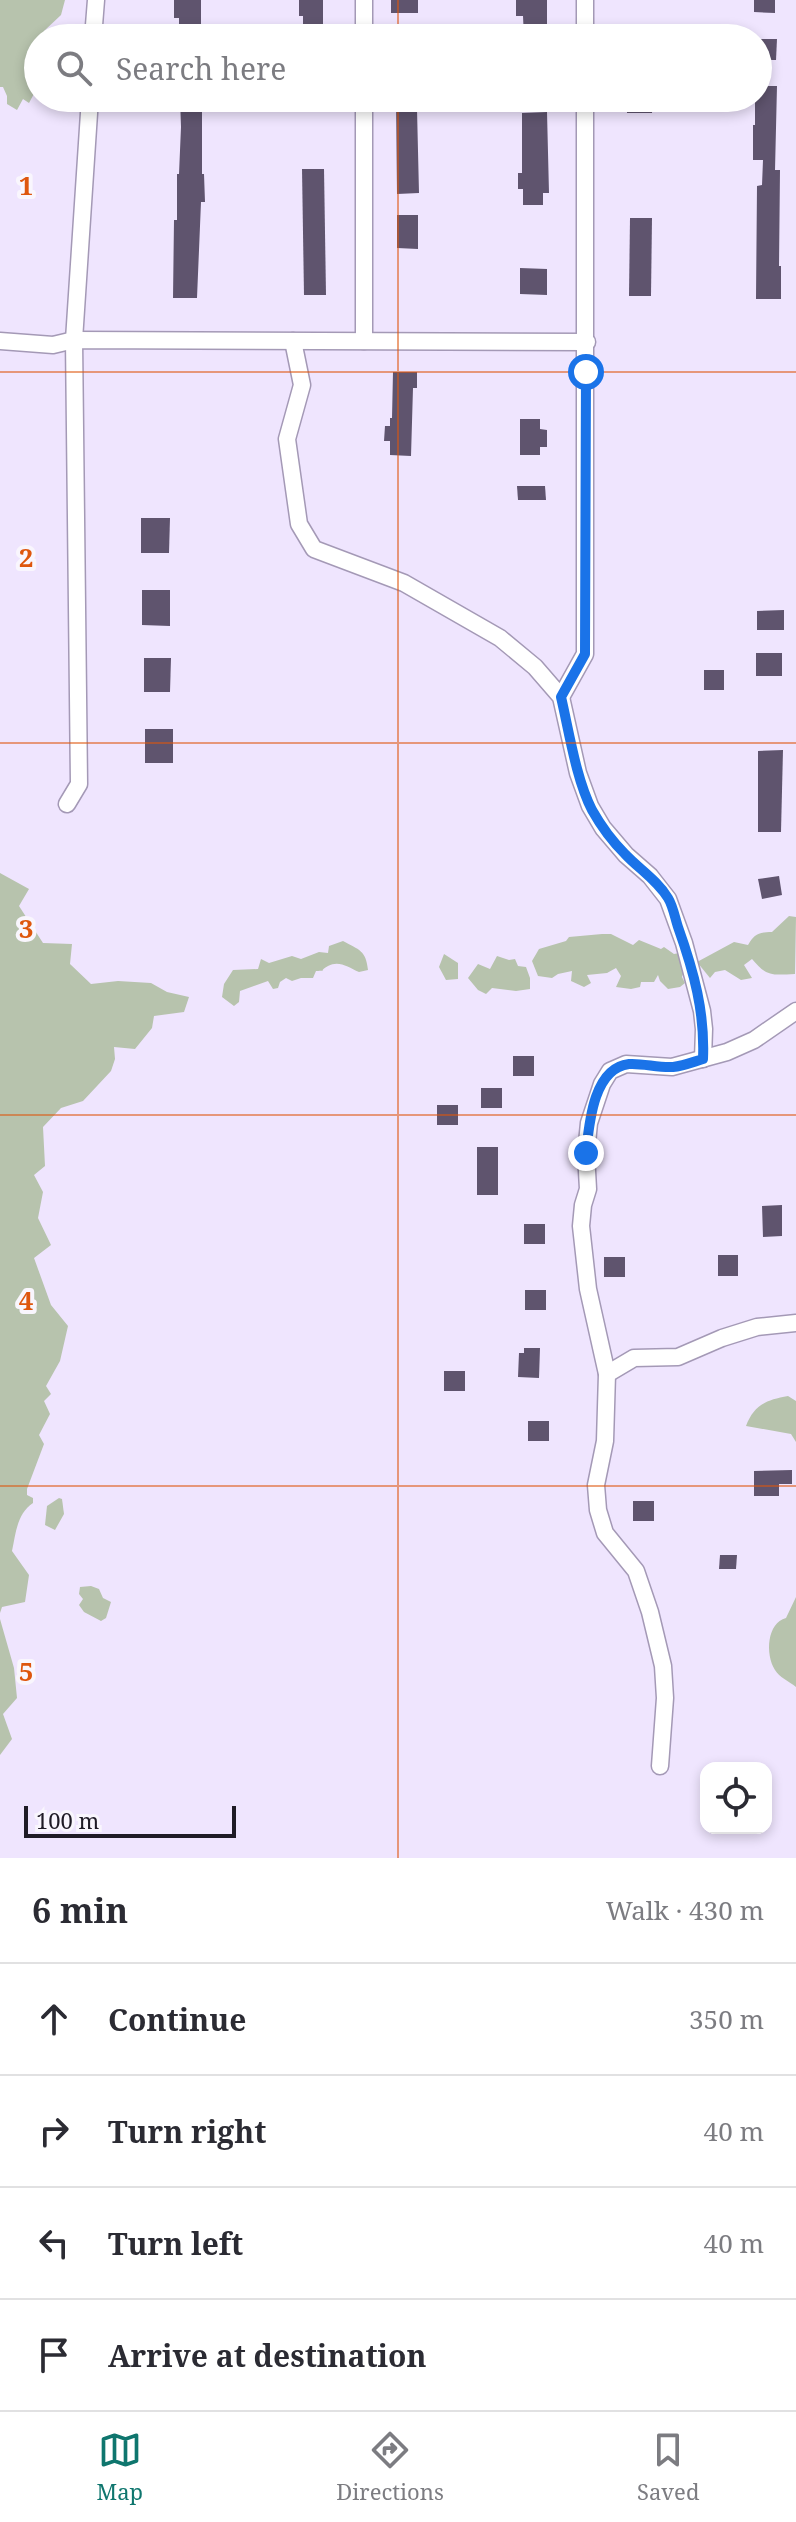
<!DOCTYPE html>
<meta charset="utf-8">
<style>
:root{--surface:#fff;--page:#f2f2f3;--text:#2b2b33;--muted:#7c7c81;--line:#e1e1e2;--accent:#0f766e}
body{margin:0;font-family:"Noto Serif",serif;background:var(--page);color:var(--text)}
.controls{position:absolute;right:24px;bottom:24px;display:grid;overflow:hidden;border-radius:16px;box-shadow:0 4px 12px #0003}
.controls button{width:72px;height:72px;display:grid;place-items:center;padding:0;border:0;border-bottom:2px solid var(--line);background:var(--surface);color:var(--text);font:40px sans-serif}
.scale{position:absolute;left:24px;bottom:20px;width:212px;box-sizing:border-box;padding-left:8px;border:4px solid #1f1b26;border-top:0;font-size:22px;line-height:28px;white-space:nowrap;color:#1f1b26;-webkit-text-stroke:6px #f9f6fd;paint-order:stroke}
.stop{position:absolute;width:24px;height:24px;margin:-18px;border:6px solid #1a73e8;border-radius:50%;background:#fff}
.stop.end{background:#1a73e8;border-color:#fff;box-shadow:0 2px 8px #0008}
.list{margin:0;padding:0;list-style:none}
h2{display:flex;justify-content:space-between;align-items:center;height:104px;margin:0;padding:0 32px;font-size:34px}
h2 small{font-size:26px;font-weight:400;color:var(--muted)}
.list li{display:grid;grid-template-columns:52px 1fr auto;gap:24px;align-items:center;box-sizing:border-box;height:112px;padding:0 32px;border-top:2px solid var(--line)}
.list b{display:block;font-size:30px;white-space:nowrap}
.list em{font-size:26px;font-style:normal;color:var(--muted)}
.icon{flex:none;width:44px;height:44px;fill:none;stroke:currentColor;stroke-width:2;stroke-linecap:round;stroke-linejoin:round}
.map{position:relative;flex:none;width:796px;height:1858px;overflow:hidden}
.search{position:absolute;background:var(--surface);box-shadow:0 4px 12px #0003;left:24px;right:24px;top:24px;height:88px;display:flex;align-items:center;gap:20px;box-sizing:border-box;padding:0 28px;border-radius:44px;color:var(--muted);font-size:30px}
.sheet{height:552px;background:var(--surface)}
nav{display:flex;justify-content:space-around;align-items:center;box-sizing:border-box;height:112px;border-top:2px solid var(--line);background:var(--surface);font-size:22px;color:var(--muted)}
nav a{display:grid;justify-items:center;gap:4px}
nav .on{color:var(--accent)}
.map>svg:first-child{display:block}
.green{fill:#b7c3ad}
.building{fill:#5f546e}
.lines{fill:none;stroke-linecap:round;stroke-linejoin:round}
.minor-casing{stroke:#a499b6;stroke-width:19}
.minor{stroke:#fff;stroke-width:16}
.route{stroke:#1a73e8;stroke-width:10}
.grid{fill:none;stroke:#de560d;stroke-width:2;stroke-opacity:0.55}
.grid-label{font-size:26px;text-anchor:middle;font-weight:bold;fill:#de560d;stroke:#f9f6fd;stroke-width:8;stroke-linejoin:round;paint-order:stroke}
</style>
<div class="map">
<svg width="796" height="1858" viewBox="0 0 796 1858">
<rect width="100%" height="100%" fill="#efe5fe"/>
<g class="green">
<path d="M0,0H65L61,15L44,31L45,38H38V64L33,70L36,90L29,103L23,99L17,110L7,104V96L3,87H0Z"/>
<path d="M0,873L29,889L19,906L43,943L72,944L70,964L91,984L118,981L151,983L167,992L189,997L184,1012L154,1016L152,1028L135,1049L114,1047L115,1059L111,1071L83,1101L61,1108L43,1127L45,1166L34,1175L43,1192L38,1218L51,1245L34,1258L51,1305L68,1326L60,1361L46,1386L51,1394L44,1401L50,1414L39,1435L44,1444L27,1489V1495L33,1498V1503C17,1514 16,1532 12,1551L29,1575L25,1602L2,1607L0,1613Z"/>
<path d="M789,916L796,917L795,974C772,975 767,977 752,959L744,965L752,978L741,980L725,970L715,972L710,978L697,962L734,942L748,945C754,934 759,932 772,932Z"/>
<path d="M602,934H611L633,945L639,940L661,949L664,947L674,954L679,953L685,968L682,977L685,983L680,987L668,989L660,981L658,975L654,982H641L640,987L631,989L616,987L621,976L616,968L607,973L587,975L591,983L584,987L571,981L572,971L558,974L552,978L538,976L532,961L539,949L566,941L569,937Z"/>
<path d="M343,941C359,950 366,950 368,970L359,972C348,967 339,960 328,966C317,972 329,970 316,971L313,978H301L292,981L286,978L280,982L278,988L273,989L268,981L240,991L239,1002L234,1006L222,997L224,984L233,970L258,969L261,959L269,963L292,956L301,959L319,952L328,953L329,946Z"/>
<path d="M444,954L458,963V979L446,980L439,967Z"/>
<path d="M497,956L509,960L515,959L518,966L526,967L530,978V989L516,991L492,988L486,994L478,990L468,978L478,964L490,969Z"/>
<path d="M788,1396L796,1401V1442L791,1434L746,1426C754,1405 766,1400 788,1396Z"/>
<path d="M59,1498L62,1499L64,1514L55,1530L45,1525L47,1506Z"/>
<path d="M91,1586L99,1589L103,1598L111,1602L106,1618L101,1621L84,1612L79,1605L83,1599L79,1594L80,1587Z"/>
<path d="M796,1597V1687C790,1682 779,1677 775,1670C765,1654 767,1623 786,1618Z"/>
<path d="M0,1619L14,1668L17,1698L3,1714L12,1739L0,1755Z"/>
</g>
<g class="building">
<path d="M174,0H201V38H179V18H174Z"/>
<path d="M299,0H323V38H303V16H299Z"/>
<rect x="391" y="0" width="27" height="13"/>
<path d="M516,0H547V38H524L523,16H516Z"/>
<path d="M754,0H775V13L754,12Z"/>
<path d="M758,39H777L776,60H758Z"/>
<path d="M758,86H777L775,170H780L779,266H781V299H756L757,186L762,185L763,160H753V125H755V98H758Z"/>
<path d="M180,98H202V174H204L205,202H201L197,298H173L174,220H177V174H179L181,127Z"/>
<rect x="302" y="98" width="22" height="12"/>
<path d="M396,98H420V109H417L419,193L397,194Z"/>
<path d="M627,98H653L652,113H627Z"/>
<path d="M547,112L549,193H543V205H523V189H518V173H522V113Z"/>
<path d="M302,169H324L326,295H304Z"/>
<path d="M397,215H418V249L397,248Z"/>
<path d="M630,218H652L651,296H629Z"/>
<path d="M520,268L547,269V295L520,294Z"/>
<path d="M393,372H417V388H413L411,456L390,455V441H384L385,426H390V418H392Z"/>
<path d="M520,419H540V429L547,430V447H540V455H520Z"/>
<path d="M517,486H545L546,500H518Z"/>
<path d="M141,518H170L169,553H141Z"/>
<path d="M142,590H170V626L142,625Z"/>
<path d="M784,610V630H757V611Z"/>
<rect x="756" y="653" width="26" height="23"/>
<path d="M144,658H171L170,692H144Z"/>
<rect x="704" y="670" width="20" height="20"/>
<rect x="145" y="729" width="28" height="34"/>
<path d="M783,750L781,832H758V751Z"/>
<path d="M779,876L782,895L762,899L758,879Z"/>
<rect x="513" y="1056" width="21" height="20"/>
<rect x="481" y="1088" width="21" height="20"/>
<rect x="437" y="1105" width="21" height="20"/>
<rect x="477" y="1147" width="21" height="48"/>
<path d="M782,1205V1236L763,1237L762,1206Z"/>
<rect x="524" y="1224" width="21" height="20"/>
<rect x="718" y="1255" width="20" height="21"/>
<rect x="604" y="1257" width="21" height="20"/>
<rect x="525" y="1290" width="21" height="20"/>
<path d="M524,1348H540L539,1378L518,1377L519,1353H524Z"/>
<rect x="444" y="1371" width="21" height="20"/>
<rect x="528" y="1421" width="21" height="20"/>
<path d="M792,1470V1484H779V1496H754V1471Z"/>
<rect x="633" y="1501" width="21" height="20"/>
<path d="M720,1555H737L736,1569H719Z"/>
</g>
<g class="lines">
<g class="minor-casing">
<g id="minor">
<path d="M364,0V38"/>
<path d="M585,0V38"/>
<path d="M93,38L96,0"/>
<path d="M364,98V341"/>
<path d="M0,341L53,345L74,340L587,342"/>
<path d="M293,341L302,385L287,439L299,524L314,549L404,583L500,638L535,667L561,697L578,773L590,806L603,828L626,855L650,876L668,899L684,943L702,1011L704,1029L703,1059"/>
<path d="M561,697L585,654V98"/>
<path d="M67,804L79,784L74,340L90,98"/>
<path d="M607,1374L634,1358L678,1357L722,1338L757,1327L796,1323"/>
<path d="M660,1766L665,1698L663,1666L650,1612L636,1571L605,1533L598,1510L596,1485L605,1441L607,1374L588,1289L581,1226L583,1205L588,1189L586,1153L589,1123L602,1084L610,1071L626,1064L672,1067L727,1052L754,1040L796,1011"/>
</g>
</g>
<use href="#minor" class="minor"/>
</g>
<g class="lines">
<path class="route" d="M586,372L585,654L561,697C569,731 576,779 592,810C601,826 612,841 625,854C639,869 657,880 668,898C673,906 675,918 678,927C694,972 705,1012 703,1059C693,1062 683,1066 673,1067C658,1068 643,1063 629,1064C593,1068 589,1125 586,1153"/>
</g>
<path class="grid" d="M398,0V38M398,98V1858M0,372H796M0,743H796M0,1115H796M0,1486H796"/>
<g class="grid-label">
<text x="26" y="195">1</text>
<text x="26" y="567">2</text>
<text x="26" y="938">3</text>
<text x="26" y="1310">4</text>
<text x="26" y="1681">5</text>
</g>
</svg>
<div class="controls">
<button><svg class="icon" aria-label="locate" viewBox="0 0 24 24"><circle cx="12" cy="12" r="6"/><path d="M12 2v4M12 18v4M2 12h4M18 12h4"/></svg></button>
</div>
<div class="scale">100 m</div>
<div class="stop" style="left:586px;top:372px"></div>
<div class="stop end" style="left:586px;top:1153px"></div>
<div class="search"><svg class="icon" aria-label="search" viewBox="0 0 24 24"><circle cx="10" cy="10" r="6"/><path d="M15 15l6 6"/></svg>Search here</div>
</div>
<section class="sheet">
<h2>6 min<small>Walk · 430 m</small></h2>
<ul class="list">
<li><svg class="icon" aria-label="ahead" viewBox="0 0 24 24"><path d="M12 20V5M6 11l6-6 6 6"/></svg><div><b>Continue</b></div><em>350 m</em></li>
<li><svg class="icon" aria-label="right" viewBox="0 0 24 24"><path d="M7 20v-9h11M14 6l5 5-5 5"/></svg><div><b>Turn right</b></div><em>40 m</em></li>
<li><svg class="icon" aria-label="left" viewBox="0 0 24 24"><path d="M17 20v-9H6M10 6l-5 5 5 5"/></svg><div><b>Turn left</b></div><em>40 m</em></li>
<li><svg class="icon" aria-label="arrive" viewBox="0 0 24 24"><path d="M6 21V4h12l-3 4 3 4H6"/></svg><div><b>Arrive at destination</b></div></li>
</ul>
</section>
<nav>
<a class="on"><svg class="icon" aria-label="map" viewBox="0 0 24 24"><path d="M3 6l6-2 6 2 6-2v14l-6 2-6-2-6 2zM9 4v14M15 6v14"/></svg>Map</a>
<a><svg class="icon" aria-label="directions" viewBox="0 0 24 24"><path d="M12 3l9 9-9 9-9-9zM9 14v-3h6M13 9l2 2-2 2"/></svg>Directions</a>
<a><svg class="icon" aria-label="saved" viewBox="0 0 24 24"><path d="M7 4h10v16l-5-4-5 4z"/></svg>Saved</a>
</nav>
